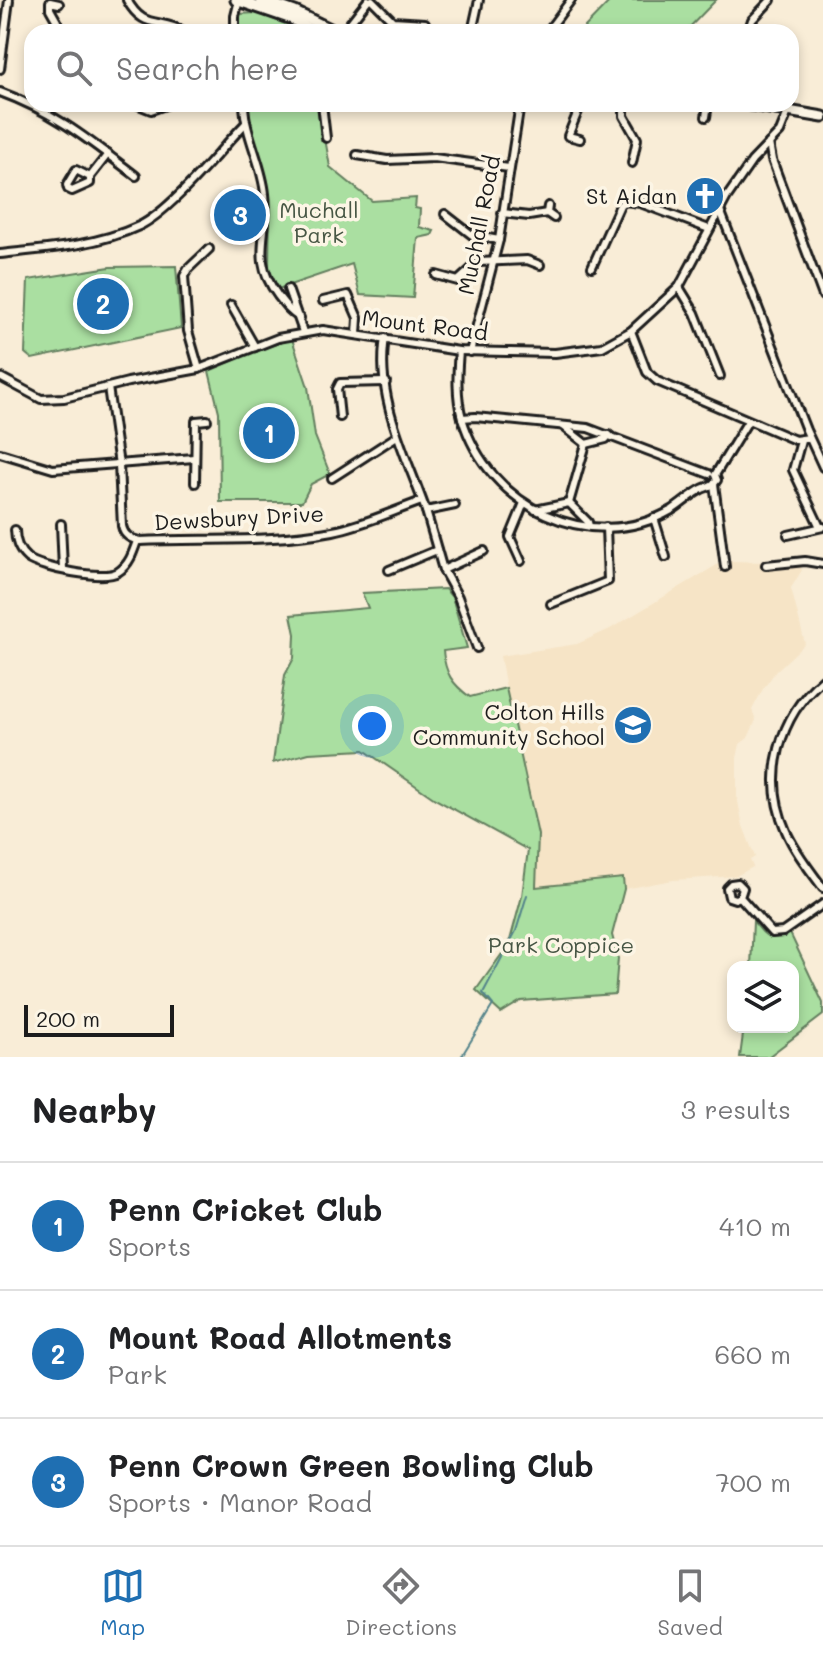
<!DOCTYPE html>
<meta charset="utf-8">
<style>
:root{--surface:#fff;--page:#f2f2f2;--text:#202124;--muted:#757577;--line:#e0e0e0;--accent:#1f6fb2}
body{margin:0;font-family:Mali,sans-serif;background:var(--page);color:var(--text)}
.controls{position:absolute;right:24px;bottom:24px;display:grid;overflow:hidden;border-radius:16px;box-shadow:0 4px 12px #0003}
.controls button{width:72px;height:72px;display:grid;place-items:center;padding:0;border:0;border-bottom:2px solid var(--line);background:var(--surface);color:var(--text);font:40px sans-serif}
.scale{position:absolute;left:24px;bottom:20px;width:150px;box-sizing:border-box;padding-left:8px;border:4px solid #1c1c1c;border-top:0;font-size:22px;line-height:28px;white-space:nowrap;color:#1c1c1c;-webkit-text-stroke:6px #fcf5e5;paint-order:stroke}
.you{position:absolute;left:372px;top:726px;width:28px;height:28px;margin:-20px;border:6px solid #fff;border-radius:50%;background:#1a73e8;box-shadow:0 0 0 12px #1a73e833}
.badge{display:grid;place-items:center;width:52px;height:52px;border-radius:50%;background:var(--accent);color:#fff;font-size:26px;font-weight:700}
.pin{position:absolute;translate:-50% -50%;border:4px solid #fff;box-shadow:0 2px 8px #0006}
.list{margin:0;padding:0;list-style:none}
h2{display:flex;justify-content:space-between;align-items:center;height:104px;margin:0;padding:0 32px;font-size:34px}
h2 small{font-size:26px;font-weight:400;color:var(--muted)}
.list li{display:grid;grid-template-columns:52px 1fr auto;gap:24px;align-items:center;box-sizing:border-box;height:128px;padding:0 32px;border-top:2px solid var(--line)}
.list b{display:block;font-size:30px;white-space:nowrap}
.list p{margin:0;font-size:26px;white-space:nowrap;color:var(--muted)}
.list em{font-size:26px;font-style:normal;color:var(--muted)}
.icon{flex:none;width:44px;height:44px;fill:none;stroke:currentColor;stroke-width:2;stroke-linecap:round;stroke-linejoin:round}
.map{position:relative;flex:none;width:823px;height:1057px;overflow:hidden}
.search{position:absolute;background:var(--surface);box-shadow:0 4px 12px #0003;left:24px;right:24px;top:24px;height:88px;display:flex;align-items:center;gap:20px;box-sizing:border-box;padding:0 28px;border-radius:24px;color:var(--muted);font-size:30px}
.sheet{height:488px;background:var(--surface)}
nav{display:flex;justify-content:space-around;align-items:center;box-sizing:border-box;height:112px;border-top:2px solid var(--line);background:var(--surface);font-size:22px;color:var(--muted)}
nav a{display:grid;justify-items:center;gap:4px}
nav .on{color:var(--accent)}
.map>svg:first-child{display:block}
.built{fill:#f6e4c6}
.green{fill:#aadfa1;stroke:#637e5e;stroke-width:2}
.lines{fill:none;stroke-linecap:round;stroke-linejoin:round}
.stream{stroke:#53838a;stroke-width:2}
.minor-casing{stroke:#1c1c1c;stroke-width:12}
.highway-casing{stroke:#1c1c1c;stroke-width:15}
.minor{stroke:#fcf5e5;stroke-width:6}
.highway{stroke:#fcf5e5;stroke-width:9}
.labels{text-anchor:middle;stroke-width:7;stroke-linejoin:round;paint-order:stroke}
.poi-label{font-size:22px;fill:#1c1c1c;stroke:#fcf5e5;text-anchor:end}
.park-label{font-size:22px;fill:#475644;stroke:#fcf5e5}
.street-label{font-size:22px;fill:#1c1c1c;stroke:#fcf5e5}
</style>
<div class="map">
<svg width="823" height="1057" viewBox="0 0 823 1057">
<rect width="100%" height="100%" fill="#f9edd7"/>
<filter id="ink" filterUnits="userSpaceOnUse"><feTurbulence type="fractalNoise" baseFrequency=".0125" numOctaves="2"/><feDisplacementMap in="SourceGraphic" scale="16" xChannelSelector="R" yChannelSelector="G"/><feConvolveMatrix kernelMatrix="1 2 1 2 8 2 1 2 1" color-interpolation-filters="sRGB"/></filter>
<g filter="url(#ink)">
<path class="built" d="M731,561L798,563L802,570L791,588L805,644L776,671L763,689L752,710L756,720L748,738L740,744L737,758V797L743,826L755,857L750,860L753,867L736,876L673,880L624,889L622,878L536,888L538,835L519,757L500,656L577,644L610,629L720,563Z"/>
<g class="green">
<path d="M611,0H716L685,32H580Z"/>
<path d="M257,13L306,32H238V14Z"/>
<path d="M247,104H319L330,167L372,201L416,198L415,208L420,209L419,227L434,231L432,235L418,238L413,298L360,295L352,264L278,289L269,269L270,204L249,135Z"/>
<path d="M176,266L181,328L32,359L25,353L28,280L110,267Z"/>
<path d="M292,339L308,387L315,436L330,474L311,484L302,502H220L219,412L209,371L255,351Z"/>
<path d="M445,589L452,597L467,648L443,651C445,673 452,684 470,697L506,688L538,835L536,887L623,878L624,889L612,935L618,958L615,994L521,1001L501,1013L476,990L509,944L522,896L528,850L435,799L364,750L309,753L273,763L285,675L294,658L295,634L291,615L368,608L362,593Z"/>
<path d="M753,921C767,938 768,942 790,933L823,1003V1015L768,1057H740L744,1027H793V967H751Z"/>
</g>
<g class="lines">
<path class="stream" d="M461,1057L493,1005L483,993L516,931L527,895"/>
<g class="minor-casing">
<g id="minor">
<path d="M127,0C144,31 159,17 185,32"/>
<path d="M372,0L393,21L425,23"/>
<path d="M59,4L50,2V9L63,32"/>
<path d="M235,32V16L239,0"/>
<path d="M343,32L368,0"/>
<path d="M472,32L479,0"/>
<path d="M547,32L571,0"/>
<path d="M748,32L752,20L771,0"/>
<path d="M0,69L9,0"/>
<path d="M0,92C55,112 90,141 136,176"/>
<path d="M136,104L151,110L168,104"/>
<path d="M244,104C245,136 262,163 265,194C270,234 249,257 278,296C285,305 290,312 300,318"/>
<path d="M322,104L326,138"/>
<path d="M624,104V116L637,139L632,163"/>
<path d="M706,117L708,104"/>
<path d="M580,139L568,136L581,104"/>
<path d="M769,143L772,160L823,296"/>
<path d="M357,155L387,160L434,158L509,168"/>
<path d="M90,177L76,170L67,185L68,189L72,191L90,183V177L108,154"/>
<path d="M548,206L547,213L554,218"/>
<path d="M720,210L806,430L823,467"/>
<path d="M502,213L529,216L547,213"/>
<path d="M445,214L472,235L499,240"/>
<path d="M0,254C46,249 96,246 139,226C171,211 218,152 245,124"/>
<path d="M592,267L620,205L625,201L640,203L709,229"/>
<path d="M436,275L458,281L479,262L527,260L540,265"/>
<path d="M679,287L695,313L720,376"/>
<path d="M288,289L303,332"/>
<path d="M323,301L348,295L358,318L357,334"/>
<path d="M231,305L255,347"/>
<path d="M631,331L647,372L657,381L795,440L809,438"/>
<path d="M385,338C375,399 407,456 426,511L455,505"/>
<path d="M459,351C457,374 456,396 462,418C488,506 590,557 672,510C683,503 692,494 702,489C708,486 712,487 717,480L715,475L748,421"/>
<path d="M470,352L499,240L520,104"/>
<path d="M199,369L188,331L184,276L188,269L209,249"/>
<path d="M0,377L41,399L64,398L128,382L199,369L278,338L323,330L459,351L555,353L602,347L631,331L679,287L727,197L752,161L780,132L788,112"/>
<path d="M108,387L119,465L122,526C124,536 131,539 140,541C204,538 270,543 333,531C364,525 393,511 422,501"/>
<path d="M340,417L337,389L340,383L386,382"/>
<path d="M462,418L475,417L588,428L709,474"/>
<path d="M563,426L586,444L606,439L609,435"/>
<path d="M801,441L793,470L820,527"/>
<path d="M0,453L53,469L194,458"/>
<path d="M332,478L397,436"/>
<path d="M195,483L196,421L207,420"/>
<path d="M714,484L725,567"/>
<path d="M569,503L586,444"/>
<path d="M535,510L569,503L588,522L589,526"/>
<path d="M426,511L443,570L458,597L477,648"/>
<path d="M654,518L666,557"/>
<path d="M61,524L63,569"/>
<path d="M15,530C15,540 19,551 27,558C40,568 104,581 118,572C129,565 133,553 137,541"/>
<path d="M788,535L823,527"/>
<path d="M521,561L510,537L524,503"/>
<path d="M766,565L805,561L823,564"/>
<path d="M389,570L437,550"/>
<path d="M443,570L484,551"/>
<path d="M551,604L608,581L606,527"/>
<path d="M823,679C779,716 762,777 786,831C795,852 810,870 823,888"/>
<path d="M740,897L743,888L738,883L731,884L727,888L729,897L735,899L740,897L772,933L783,932L823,904"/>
</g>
</g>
<g class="highway-casing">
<g id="highway">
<path d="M236,0L292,19L315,32"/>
<path d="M261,0L295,12L336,32"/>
<path d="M746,104L823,117"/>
</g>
</g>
<use href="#minor" class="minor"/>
<use href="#highway" class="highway"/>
</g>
</g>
<defs>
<g id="church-disc" transform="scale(2)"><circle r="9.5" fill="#1f6fb2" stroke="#fcf5e5"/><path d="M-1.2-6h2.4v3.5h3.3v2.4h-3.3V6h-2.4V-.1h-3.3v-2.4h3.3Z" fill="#fff"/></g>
<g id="school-disc" transform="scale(2)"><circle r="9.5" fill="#1f6fb2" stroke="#fcf5e5"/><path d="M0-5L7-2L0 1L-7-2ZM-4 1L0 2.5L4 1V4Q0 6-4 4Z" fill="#fff"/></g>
</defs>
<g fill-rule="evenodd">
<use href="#church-disc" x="705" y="196"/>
<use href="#school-disc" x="633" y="725"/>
</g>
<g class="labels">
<g class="poi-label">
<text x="677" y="204">St Aidan</text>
<text x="605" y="720">Colton Hills<tspan x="605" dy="25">Community School</tspan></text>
</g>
<g class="park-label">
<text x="319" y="218">Muchall<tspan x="319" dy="25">Park</tspan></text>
<text x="561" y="953">Park Coppice</text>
</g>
<g class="street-label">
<text transform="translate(479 225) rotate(-79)" y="8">Muchall Road</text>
<text transform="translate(425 325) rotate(7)" y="8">Mount Road</text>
<text transform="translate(239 518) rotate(-3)" y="8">Dewsbury Drive</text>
</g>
</g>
</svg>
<div class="controls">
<button><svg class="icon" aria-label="layers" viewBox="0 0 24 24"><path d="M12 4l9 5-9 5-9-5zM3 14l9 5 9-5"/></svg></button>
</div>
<div class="scale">200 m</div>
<div class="you"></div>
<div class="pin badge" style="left:269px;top:433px">1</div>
<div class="pin badge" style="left:103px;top:304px">2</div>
<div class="pin badge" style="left:240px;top:215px">3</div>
<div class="search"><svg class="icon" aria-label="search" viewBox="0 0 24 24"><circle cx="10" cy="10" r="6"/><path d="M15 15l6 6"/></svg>Search here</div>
</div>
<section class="sheet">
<h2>Nearby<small>3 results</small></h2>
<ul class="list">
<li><span class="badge">1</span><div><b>Penn Cricket Club</b><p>Sports</p></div><em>410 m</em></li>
<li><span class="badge">2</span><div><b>Mount Road Allotments</b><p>Park</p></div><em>660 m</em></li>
<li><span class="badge">3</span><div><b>Penn Crown Green Bowling Club</b><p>Sports · Manor Road</p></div><em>700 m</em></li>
</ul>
</section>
<nav>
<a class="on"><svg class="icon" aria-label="map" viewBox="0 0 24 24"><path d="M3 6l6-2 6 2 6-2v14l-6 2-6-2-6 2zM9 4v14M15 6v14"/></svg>Map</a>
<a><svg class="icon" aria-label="directions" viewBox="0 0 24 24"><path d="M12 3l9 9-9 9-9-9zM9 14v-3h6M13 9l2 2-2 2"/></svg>Directions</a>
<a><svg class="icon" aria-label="saved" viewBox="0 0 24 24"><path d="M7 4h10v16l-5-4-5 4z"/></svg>Saved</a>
</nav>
